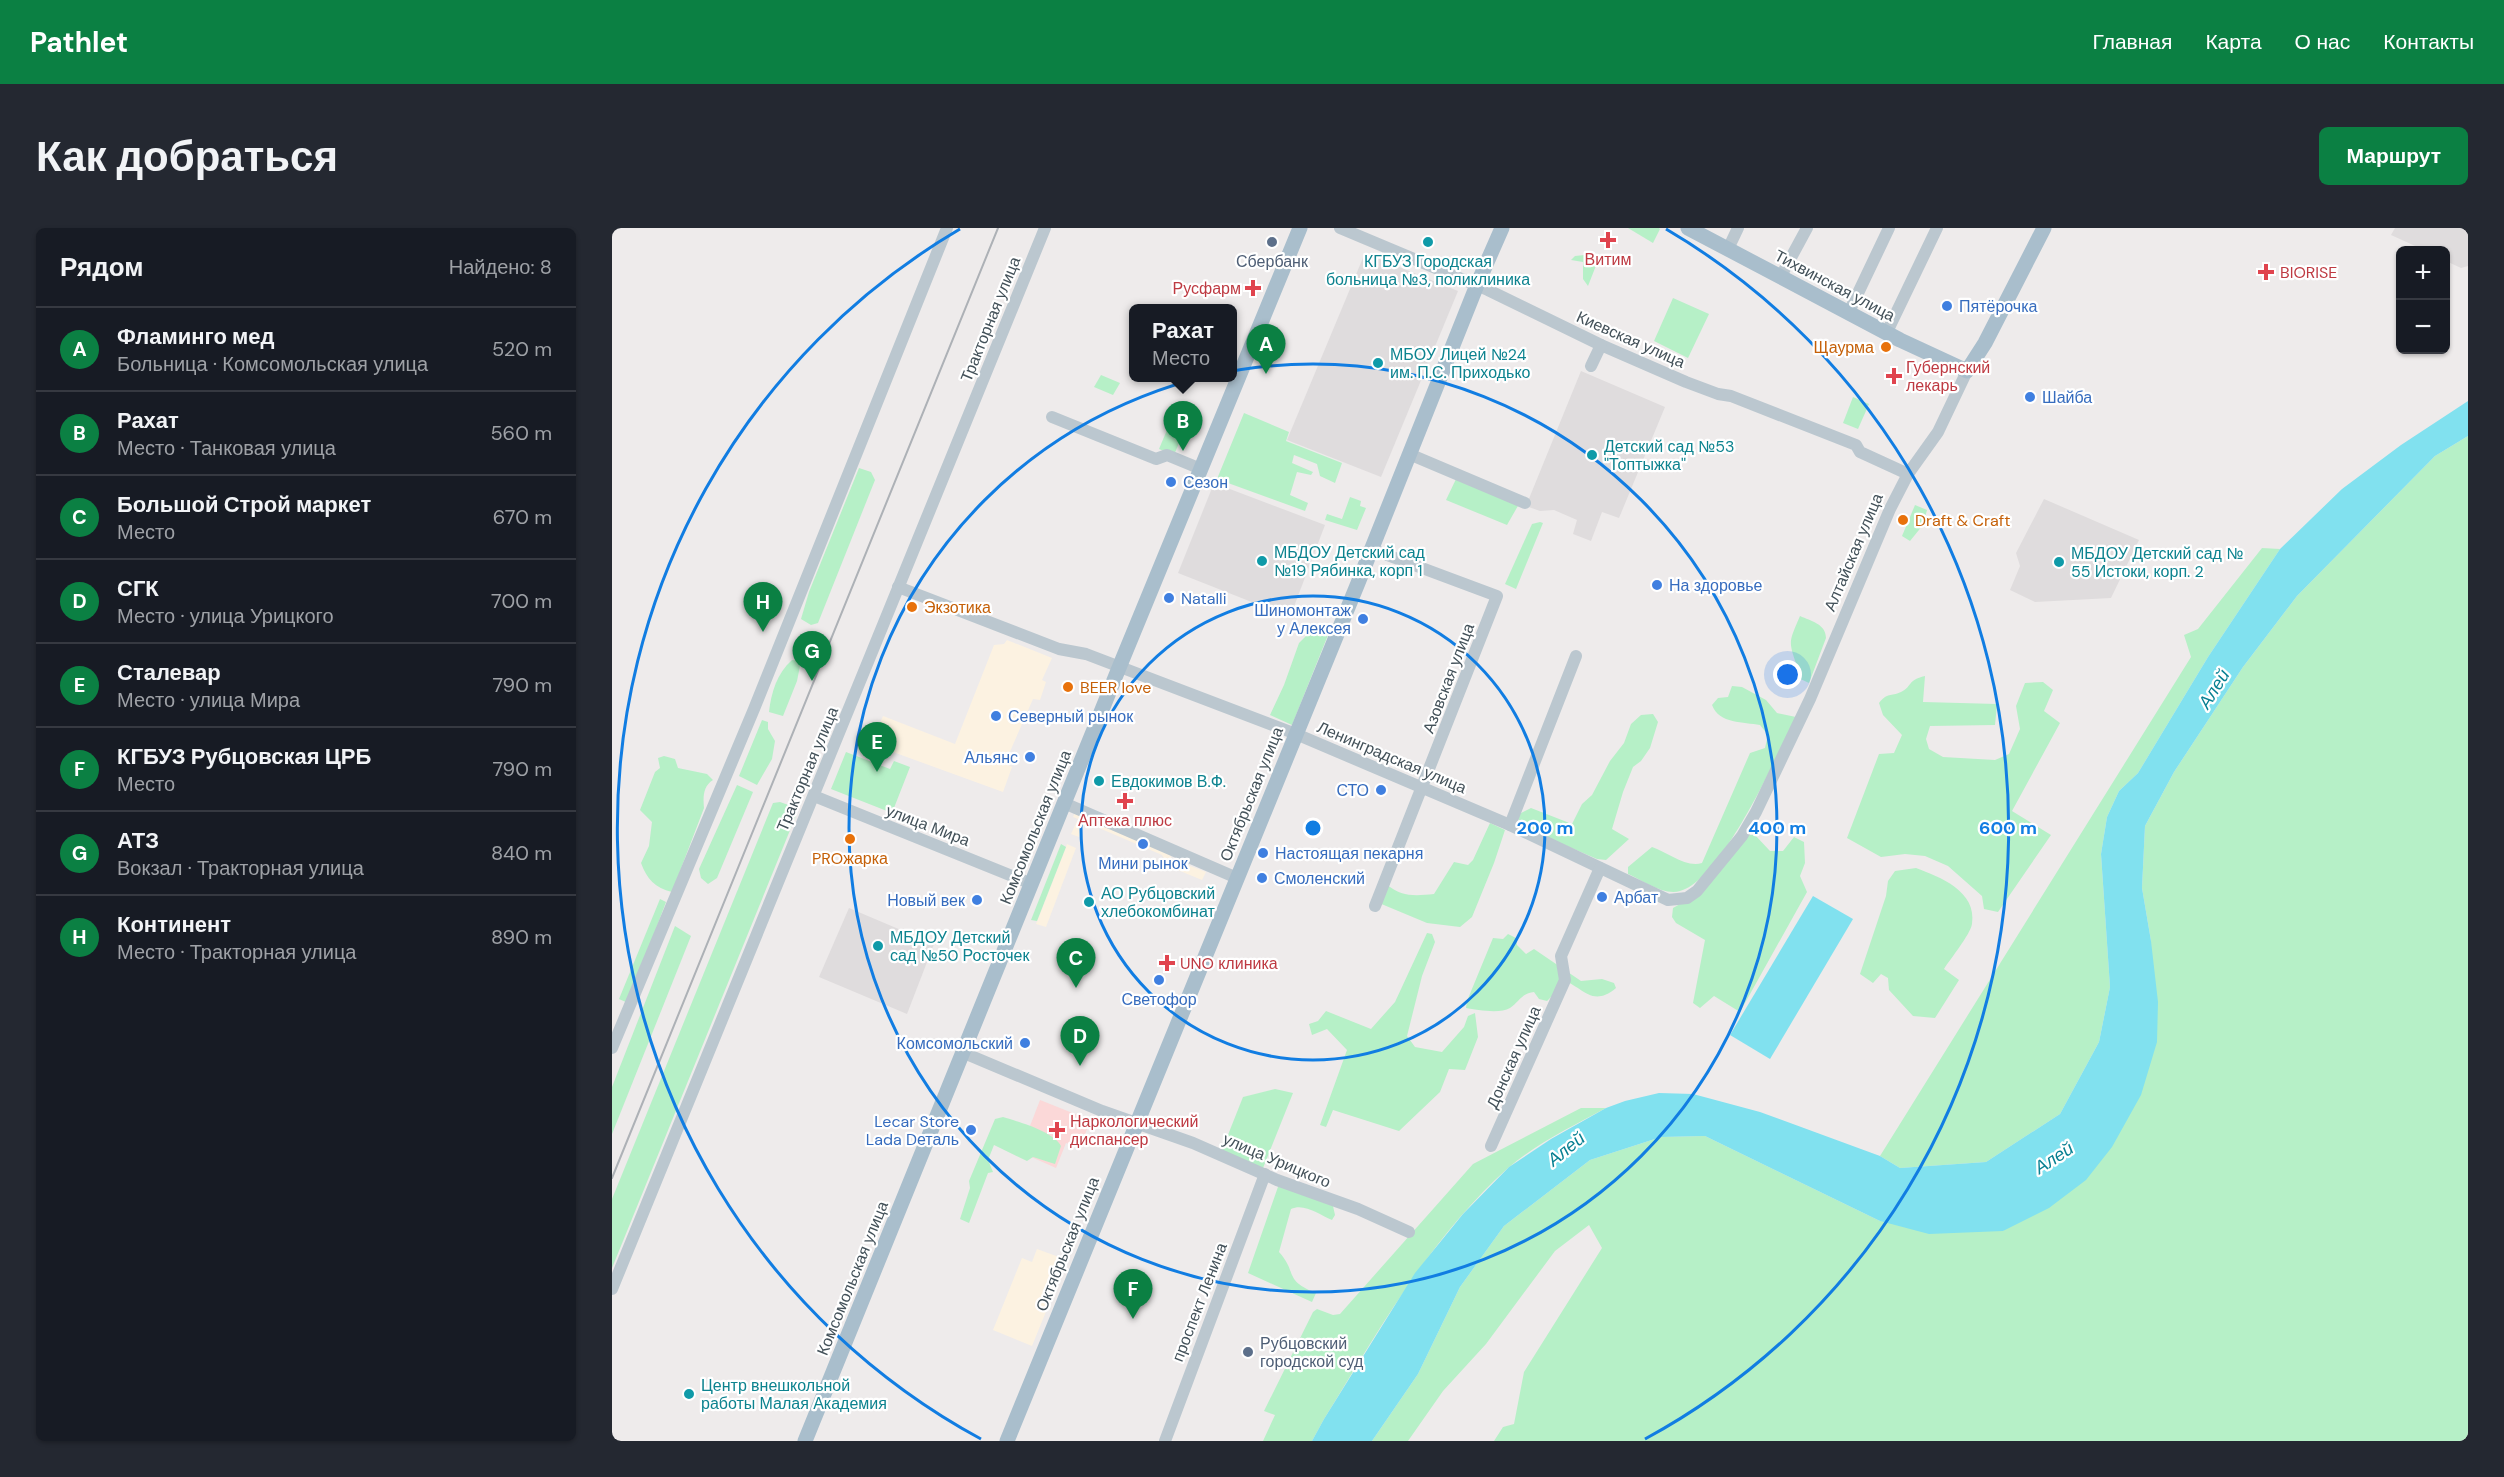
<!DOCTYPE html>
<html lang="ru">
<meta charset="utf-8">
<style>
:root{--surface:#171b24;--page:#242831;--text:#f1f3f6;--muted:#9ea1a6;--line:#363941;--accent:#0b8043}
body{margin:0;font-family:"DM Sans",sans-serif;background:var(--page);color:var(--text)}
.controls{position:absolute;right:18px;top:18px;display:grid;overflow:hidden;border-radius:9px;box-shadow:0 2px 4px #0004}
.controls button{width:54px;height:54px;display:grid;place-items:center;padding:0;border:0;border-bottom:2px solid var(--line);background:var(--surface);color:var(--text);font:30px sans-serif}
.you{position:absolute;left:1176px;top:447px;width:21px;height:21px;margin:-15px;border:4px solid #fff;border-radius:50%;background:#1a73e8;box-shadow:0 0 0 9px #1a73e833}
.badge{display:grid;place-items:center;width:39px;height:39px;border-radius:50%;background:var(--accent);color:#fff;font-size:20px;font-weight:700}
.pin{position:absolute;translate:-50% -50px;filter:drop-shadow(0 2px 3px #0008)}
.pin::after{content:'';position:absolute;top:32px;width:21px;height:18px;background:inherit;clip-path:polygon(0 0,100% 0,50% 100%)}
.popup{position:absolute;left:517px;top:76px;width:108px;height:78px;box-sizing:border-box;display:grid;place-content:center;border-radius:9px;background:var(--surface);filter:drop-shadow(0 2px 4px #0005);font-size:20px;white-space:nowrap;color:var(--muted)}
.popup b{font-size:22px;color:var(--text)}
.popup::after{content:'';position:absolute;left:50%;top:100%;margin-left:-12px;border:12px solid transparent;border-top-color:var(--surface)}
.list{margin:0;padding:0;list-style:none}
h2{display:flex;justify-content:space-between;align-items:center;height:78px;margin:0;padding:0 24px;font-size:26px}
h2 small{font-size:20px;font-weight:400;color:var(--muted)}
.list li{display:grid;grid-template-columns:39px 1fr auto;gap:18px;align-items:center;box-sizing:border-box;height:84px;padding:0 24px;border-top:2px solid var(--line)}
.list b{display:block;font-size:22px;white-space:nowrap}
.list p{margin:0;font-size:20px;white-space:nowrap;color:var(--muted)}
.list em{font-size:20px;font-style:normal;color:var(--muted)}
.map{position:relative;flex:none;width:1856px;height:1213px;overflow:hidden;border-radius:9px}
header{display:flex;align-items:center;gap:36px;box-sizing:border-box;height:84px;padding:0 30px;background:var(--accent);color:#fff}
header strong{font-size:28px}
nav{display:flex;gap:33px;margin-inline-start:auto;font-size:21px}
.intro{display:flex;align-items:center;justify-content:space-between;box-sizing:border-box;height:144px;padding:0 36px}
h1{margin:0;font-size:42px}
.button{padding:15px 27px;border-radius:9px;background:var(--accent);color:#fff;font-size:21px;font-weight:700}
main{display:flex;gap:36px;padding:0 36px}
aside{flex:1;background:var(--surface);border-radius:9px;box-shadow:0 2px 4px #0004}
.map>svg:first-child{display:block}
.commercial{fill:#fcf2e1}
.education{fill:#dfdcdd}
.medical{fill:#fbd8d8}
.green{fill:#b6f0c7}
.water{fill:#81e1ef}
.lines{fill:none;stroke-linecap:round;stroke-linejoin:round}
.minor{stroke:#bbc7cf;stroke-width:12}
.major{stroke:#a9becc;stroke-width:15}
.rail{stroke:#adb1b6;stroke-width:2}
.ring{fill:none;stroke:#117de2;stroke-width:3}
.health-dot{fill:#e0444e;stroke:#fff;stroke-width:2}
.service-dot{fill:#5c6f8a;stroke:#fff;stroke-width:2}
.culture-dot{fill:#0f9aa8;stroke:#fff;stroke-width:2}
.shop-dot{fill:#3f7fe0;stroke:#fff;stroke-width:2}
.food-dot{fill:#e8710a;stroke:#fff;stroke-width:2}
.labels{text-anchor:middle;stroke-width:4.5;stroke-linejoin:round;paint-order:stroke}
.health-label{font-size:16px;fill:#be3a42;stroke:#fff;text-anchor:start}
.service-label{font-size:16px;fill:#4e5e75;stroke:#fff}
.culture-label{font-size:16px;fill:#0d838f;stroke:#fff;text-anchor:start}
.street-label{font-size:16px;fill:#435159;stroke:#fff}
.shop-label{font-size:16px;fill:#366cbe;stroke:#fff;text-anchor:start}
.food-label{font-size:16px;fill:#c56008;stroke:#fff;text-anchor:start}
.water-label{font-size:18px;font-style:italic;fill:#088092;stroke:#fff}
.centre{fill:#117de2;stroke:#fff;stroke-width:3}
.ring-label{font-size:18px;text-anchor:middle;font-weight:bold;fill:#117de2;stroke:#fff;stroke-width:4.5;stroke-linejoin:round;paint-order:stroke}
</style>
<header>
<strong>Pathlet</strong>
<nav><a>Главная</a><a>Карта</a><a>О нас</a><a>Контакты</a></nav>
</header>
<div class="intro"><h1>Как добраться</h1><a class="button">Маршрут</a></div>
<main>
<aside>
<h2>Рядом<small>Найдено: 8</small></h2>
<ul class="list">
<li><span class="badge">A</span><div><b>Фламинго мед</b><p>Больница · Комсомольская улица</p></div><em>520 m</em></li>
<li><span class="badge">B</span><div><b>Рахат</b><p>Место · Танковая улица</p></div><em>560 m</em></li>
<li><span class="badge">C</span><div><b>Большой Строй маркет</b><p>Место</p></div><em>670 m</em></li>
<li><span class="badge">D</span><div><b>СГК</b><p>Место · улица Урицкого</p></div><em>700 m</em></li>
<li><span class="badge">E</span><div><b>Сталевар</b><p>Место · улица Мира</p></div><em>790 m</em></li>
<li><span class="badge">F</span><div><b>КГБУЗ Рубцовская ЦРБ</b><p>Место</p></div><em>790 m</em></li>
<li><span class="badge">G</span><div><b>АТЗ</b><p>Вокзал · Тракторная улица</p></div><em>840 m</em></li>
<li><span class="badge">H</span><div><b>Континент</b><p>Место · Тракторная улица</p></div><em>890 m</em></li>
</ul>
</aside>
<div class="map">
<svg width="1856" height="1213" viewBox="0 0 1856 1213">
<rect width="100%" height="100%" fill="#eeebeb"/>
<g class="commercial">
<path d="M395,412L440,430L430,452L434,454L428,472L421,471L393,535L400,539L391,564L259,516L271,488L343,516L382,417L392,416Z"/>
<path d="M464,582L556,622L560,631L594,644L590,652L556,638L550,627L473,594L467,609L459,606L466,591L461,589Z"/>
<path d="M455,616L464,620L434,699L424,696Z"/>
<path d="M425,1021L455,1032L420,1118L381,1102L410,1030L420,1034Z"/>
</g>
<g class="education">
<path d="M1783,0H1856V38L1849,40L1834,33V22H1812L1779,7Z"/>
<path d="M753,25L846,63L769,249L675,212Z"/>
<path d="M969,143L1053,179L1007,290L990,284L979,313L961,306L965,292L942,282L928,283L914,278Z"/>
<path d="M602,255L713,297L678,389L566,345Z"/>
<path d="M1432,271L1527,312L1499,370L1423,374L1398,362L1408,338L1404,325Z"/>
<path d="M237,680L322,716L295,786L207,749Z"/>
</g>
<path class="medical" d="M428,872L478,892L471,913L461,917L454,915L444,940L408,924Z"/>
<g class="green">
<path d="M1016,0H1047L1048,1L1041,15Z"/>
<path d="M982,26H986L987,30L976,58L971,51V34L959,32L963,28Z"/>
<path d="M1061,70L1097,86L1076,130L1042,113Z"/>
<path d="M489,147L508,155L501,167L482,159Z"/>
<path d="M1241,169L1257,176L1246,201L1231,195Z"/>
<path d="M632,185L677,204L674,213L730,235L723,255L708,248L705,236L682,227L680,235L701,244L699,247L685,244L678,267L696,275L693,283L605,251Z"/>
<path d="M555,202L570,208L562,227L547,221Z"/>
<path d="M1856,208V1213H882L891,1199L902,1196L912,1144L990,1020L977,997L943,1023L874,1116L831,1163L796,1213H760L806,1146L848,1059L892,998L978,932L1049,909L1093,908L1268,993L1391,1003L1539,713L1530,660L1533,598L1562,544L1631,439L1685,368L1823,228Z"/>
<path d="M247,240L259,244L263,252L206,395L199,397L189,391L197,364Z"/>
<path d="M845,249L907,276L895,297L834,272Z"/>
<path d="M738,269L749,273L748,278L754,280L745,302L713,292L715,286L730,291Z"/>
<path d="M1303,277L1315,282L1311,297L1298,313L1290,308Z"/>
<path d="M928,294L931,295L904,361L893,356L920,296Z"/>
<path d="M1650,320L1668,321L1596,429L1526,545L1507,563L1495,589L1489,626L1498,759L1487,814L1448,886L1374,934L1288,940L1268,928L1579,429L1572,407L1586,401Z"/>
<path d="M1188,388C1199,393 1214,396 1214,410L1197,455L1182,448L1185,438C1176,412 1177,414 1188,388Z"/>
<path d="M700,402L716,407L680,497L658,487L672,457L687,415Z"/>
<path d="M180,432L189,433L185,453L171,488L157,484C159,465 165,445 180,432Z"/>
<path d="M1313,448L1311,474L1385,476L1383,497L1318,498L1314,511L1317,521L1331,529L1383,532L1397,526L1408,501L1404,478L1413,455L1431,454L1441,462L1432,483L1448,495L1400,583L1439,607L1386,684L1372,681L1370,668L1336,638L1313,628L1293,626L1269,629L1235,610L1267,526L1282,525L1290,507L1271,487L1267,475C1276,464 1278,469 1289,464C1300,459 1295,452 1313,448Z"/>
<path d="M1120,458L1130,459L1154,472L1165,485L1184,489C1164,529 1110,652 1068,663C1052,668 1030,652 1016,646V639L1040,619C1055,624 1074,640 1090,635L1138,525L1153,520L1156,507L1148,497C1132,494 1107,496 1100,477L1106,470L1116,469Z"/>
<path d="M1041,486L1046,494L1038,520L1029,533L1021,539L1011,564L1000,601L1017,611L994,632L985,631L906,597L907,586L919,580L960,596L970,576L980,567L998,533L1012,515L1019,496L1029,487Z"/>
<path d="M150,492L156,494V501L163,513L160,531L145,557L127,548Z"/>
<path d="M234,524L278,541L282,533L298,539L280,585L219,561Z"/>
<path d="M52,528L63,531L66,540L95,546L101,552C91,558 91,569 92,580L60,664C43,660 35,651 29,635L37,618L40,594L28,582L43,544L48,540L46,530Z"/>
<path d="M125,557L141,564L105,650L96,656L89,650L87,641Z"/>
<path d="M168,574L182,579L185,585L0,1040V971L161,575Z"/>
<path d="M878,595L893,602L882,635L860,689L848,699L815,695L767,675L774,656C790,669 802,668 822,666L842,634L856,637L861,632Z"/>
<path d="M1136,607H1143L1158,623H1171L1182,609L1192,614L1193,635L1188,648L1195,664L1128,784L1102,768L1088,780L1081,775L1093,712L1064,695L1060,689L1061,680L1084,667Z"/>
<path d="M449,616L454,619L425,693L419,692Z"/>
<path d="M1304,640C1328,649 1365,663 1360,696C1358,707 1339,730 1332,741L1347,752L1323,790L1301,788L1277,762L1276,750L1269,746L1261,755L1248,746L1274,668L1276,653L1283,643Z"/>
<path d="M48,671L54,674L16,775L7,771Z"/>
<path d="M63,698L79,708L0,906V859Z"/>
<path d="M815,705L820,706L823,714L810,748L795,808L803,819L830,824L852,799L856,788L863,785L866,809L853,842L837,841L828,864L787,903L721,882L714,899L708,897L735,822L715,801L700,807L697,796L706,793L714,783L759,801L783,774Z"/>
<path d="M896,706L904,710L905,717L914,726L922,721L969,753L990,751L1002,755L1004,760C979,781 970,757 948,751L940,768L935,773L927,771L922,764C910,765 907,774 898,780C888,786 865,782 854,780L855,773L881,710L891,711Z"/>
<path d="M663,861L681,865L649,945L608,927L631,869Z"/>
<path d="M969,880H994C961,898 925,915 896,940C818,1010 767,1102 712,1191L700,1213H651L663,1187L652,1183L701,1084L705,1081L721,1087L728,1086L861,936Z"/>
<path d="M391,889C407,894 441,903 449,918L443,936L421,929L415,933L382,917L376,932L381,944L376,945L357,995L348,991L358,960L357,953L383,891Z"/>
<path d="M667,956L721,978L723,987L720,992C707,987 693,975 679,981L667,1024C686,1045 671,1052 704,1065L700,1074L636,1045Z"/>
</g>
<g class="water">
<path d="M1856,173V208L1823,228L1685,368L1631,439L1562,544L1533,598L1530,660L1539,713L1546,774L1545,814L1529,867L1500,919L1474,952L1437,980L1391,1003L1317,1006L1268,993L1093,908L1049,909L978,932L892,998L848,1059L806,1146L760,1213H700L712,1191L803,1045L851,986L897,939L939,911L994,880L1013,873L1047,865L1081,866L1148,884L1268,928L1288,940L1374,934L1448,886L1487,814L1498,759L1489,626L1495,589L1507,563L1526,545L1596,429L1668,321L1730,261L1789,217Z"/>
<path d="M1201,668L1241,691L1158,831L1118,807Z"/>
</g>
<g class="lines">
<g class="minor">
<path d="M728,0L876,62L989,117L1074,154L1106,166L1119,168L1244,217L1248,224L1296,246"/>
<path d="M1116,21L1126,0"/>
<path d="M1169,48L1195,0"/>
<path d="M1237,84L1277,0"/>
<path d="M1275,104L1325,0"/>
<path d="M979,138L989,117"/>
<path d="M440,189L544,231L555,227L589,241"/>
<path d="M797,226L913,275"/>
<path d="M759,321L885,368L763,678"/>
<path d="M286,359L447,421L474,426L684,506L898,597L1056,672L1075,670L1085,663L1130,608L1144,584L1198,471L1278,281L1296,246L1326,204L1355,143"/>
<path d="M202,568L420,656"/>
<path d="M452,575L625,650"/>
<path d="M898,597L964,428"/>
<path d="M0,820L142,481L335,0"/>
<path d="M352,825L490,883L581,915L665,952L746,981L797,1004"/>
<path d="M879,918L953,752L949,728L988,640"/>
<path d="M0,1061L433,0"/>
<path d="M553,1213L653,946"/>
</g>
<g class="major">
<path d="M1076,0L1288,112L1355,143L1373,115L1432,0"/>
<path d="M193,1213L511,430L688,0"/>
<path d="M395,1213L746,355L865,57L890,0"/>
</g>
<path class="rail" d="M0,950L386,0"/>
</g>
<g class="ring">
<circle cx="701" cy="600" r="232"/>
<circle cx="701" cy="600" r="464"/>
<path d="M369 1211A695 695 0 0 1 348 1M1054 1A695 695 0 0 1 1033 1211"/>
</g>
<g class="health-dot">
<path d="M993 3h6v6h6v6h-6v6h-6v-6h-6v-6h6z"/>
<path d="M1651 35h6v6h6v6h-6v6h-6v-6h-6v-6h6z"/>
<path d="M638 51h6v6h6v6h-6v6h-6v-6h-6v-6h6z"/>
<path d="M1279 139h6v6h6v6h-6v6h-6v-6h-6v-6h6z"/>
<path d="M510 564h6v6h6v6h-6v6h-6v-6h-6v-6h6z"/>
<path d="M552 726h6v6h6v6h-6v6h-6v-6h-6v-6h6z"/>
<path d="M442 893h6v6h6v6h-6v6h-6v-6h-6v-6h6z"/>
</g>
<g class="service-dot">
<circle cx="660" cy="14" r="6"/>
<circle cx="636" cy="1124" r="6"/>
</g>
<g class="culture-dot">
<circle cx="816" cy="14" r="6"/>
<circle cx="766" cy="135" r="6"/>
<circle cx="980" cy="227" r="6"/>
<circle cx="650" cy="333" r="6"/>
<circle cx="1447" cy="334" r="6"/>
<circle cx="487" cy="553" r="6"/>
<circle cx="477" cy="674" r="6"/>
<circle cx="266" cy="718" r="6"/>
<circle cx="77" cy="1166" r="6"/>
</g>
<g class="shop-dot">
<circle cx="1335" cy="78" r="6"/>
<circle cx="1418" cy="169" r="6"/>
<circle cx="559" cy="254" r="6"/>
<circle cx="1045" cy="357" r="6"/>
<circle cx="557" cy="370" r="6"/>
<circle cx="751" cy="391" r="6"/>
<circle cx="384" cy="488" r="6"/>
<circle cx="418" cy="529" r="6"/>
<circle cx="769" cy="562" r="6"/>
<circle cx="531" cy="616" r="6"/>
<circle cx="651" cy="625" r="6"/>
<circle cx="650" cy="650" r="6"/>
<circle cx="990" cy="669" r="6"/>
<circle cx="365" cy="672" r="6"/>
<circle cx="547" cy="752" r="6"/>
<circle cx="413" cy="815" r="6"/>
<circle cx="359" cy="902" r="6"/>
</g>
<g class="food-dot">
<circle cx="1274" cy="119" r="6"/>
<circle cx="1291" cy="292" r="6"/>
<circle cx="300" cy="379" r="6"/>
<circle cx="456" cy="459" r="6"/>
<circle cx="238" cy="611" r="6"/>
</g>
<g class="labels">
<g class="health-label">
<text x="996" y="37" text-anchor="middle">Витим</text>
<text x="1668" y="50">BIORISE</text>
<text x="629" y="66" text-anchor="end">Русфарм</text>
<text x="1294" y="145">Губернский<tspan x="1294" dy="18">лекарь</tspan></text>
<text x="513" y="598" text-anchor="middle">Аптека плюс</text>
<text x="568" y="741">UNO клиника</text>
<text x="458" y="899">Наркологический<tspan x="458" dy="18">диспансер</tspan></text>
</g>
<g class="service-label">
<text x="660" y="39">Сбербанк</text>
<text x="648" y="1121" text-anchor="start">Рубцовский<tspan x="648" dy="18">городской суд</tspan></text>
</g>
<g class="culture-label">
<text x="816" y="39" text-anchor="middle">КГБУЗ Городская<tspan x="816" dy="18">больница №3, поликлиника</tspan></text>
<text x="778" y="132">МБОУ Лицей №24<tspan x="778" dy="18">им. П.С. Приходько</tspan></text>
<text x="992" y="224">Детский сад №53<tspan x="992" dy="18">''Топтыжка''</tspan></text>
<text x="662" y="330">МБДОУ Детский сад<tspan x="662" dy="18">№19 Рябинка, корп 1</tspan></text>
<text x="1459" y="331">МБДОУ Детский сад №<tspan x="1459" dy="18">55 Истоки, корп. 2</tspan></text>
<text x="499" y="559">Евдокимов В.Ф.</text>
<text x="489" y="671">АО Рубцовский<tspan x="489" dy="18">хлебокомбинат</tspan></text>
<text x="278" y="715">МБДОУ Детский<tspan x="278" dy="18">сад №50 Росточек</tspan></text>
<text x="89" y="1163">Центр внешкольной<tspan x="89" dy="18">работы Малая Академия</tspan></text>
</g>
<g class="street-label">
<text transform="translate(1223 57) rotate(28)" y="6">Тихвинская улица</text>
<text transform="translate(378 91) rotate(-68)" y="6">Тракторная улица</text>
<text transform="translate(1019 111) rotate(24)" y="6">Киевская улица</text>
<text transform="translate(1241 324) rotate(-67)" y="6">Алтайская улица</text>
<text transform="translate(836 450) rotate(-69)" y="6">Азовская улица</text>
<text transform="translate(780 529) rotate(23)" y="6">Ленинградская улица</text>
<text transform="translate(195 541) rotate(-67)" y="6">Тракторная улица</text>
<text transform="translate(639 566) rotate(-68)" y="6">Октябрьская улица</text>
<text transform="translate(316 597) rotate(21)" y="6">улица Мира</text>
<text transform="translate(423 599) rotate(-68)" y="6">Комсомольская улица</text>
<text transform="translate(901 829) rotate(-66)" y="6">Донская улица</text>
<text transform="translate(665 932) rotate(23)" y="6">улица Урицкого</text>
<text transform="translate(455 1016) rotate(-68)" y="6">Октябрьская улица</text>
<text transform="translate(240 1050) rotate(-68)" y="6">Комсомольская улица</text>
<text transform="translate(587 1074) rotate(-69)" y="6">проспект Ленина</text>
</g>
<g class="shop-label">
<text x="1347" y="84">Пятёрочка</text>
<text x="1430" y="175">Шайба</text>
<text x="571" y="260">Сезон</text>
<text x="1057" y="363">На здоровье</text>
<text x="569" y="376">Natalli</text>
<text x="739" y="388" text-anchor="end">Шиномонтаж<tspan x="739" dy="18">у Алексея</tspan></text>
<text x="396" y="494">Северный рынок</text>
<text x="406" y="535" text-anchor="end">Альянс</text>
<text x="757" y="568" text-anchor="end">СТО</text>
<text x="663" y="631">Настоящая пекарня</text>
<text x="531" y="641" text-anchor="middle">Мини рынок</text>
<text x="662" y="656">Смоленский</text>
<text x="1002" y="675">Арбат</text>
<text x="353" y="678" text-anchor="end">Новый век</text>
<text x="547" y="777" text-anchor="middle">Светофор</text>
<text x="401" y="821" text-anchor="end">Комсомольский</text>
<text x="347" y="899" text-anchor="end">Lecar Store<tspan x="347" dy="18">Lada Dеталь</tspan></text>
</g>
<g class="food-label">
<text x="1262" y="125" text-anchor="end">Щаурма</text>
<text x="1303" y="298">Draft &amp; Craft</text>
<text x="312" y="385">Экзотика</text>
<text x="468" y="465">BEER love</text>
<text x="238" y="636" text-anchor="middle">PROжарка</text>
</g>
<g class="water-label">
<text transform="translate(1602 461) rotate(-58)" y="6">Алей</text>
<text transform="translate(954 921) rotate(-39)" y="6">Алей</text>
<text transform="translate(1442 930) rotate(-33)" y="6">Алей</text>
</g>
</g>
<circle cx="701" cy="600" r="9" class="centre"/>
<g class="ring-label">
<text x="933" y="606">200 m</text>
<text x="1165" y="606">400 m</text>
<text x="1396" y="606">600 m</text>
</g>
</svg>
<div class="controls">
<button>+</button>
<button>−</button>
</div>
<div class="you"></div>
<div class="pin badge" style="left:654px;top:146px">A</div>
<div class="pin badge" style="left:571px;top:223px">B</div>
<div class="popup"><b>Рахат</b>Место</div>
<div class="pin badge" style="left:464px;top:760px">C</div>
<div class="pin badge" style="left:468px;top:838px">D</div>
<div class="pin badge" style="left:265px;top:544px">E</div>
<div class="pin badge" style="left:521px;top:1091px">F</div>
<div class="pin badge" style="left:200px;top:453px">G</div>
<div class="pin badge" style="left:151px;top:404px">H</div>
</div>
</main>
